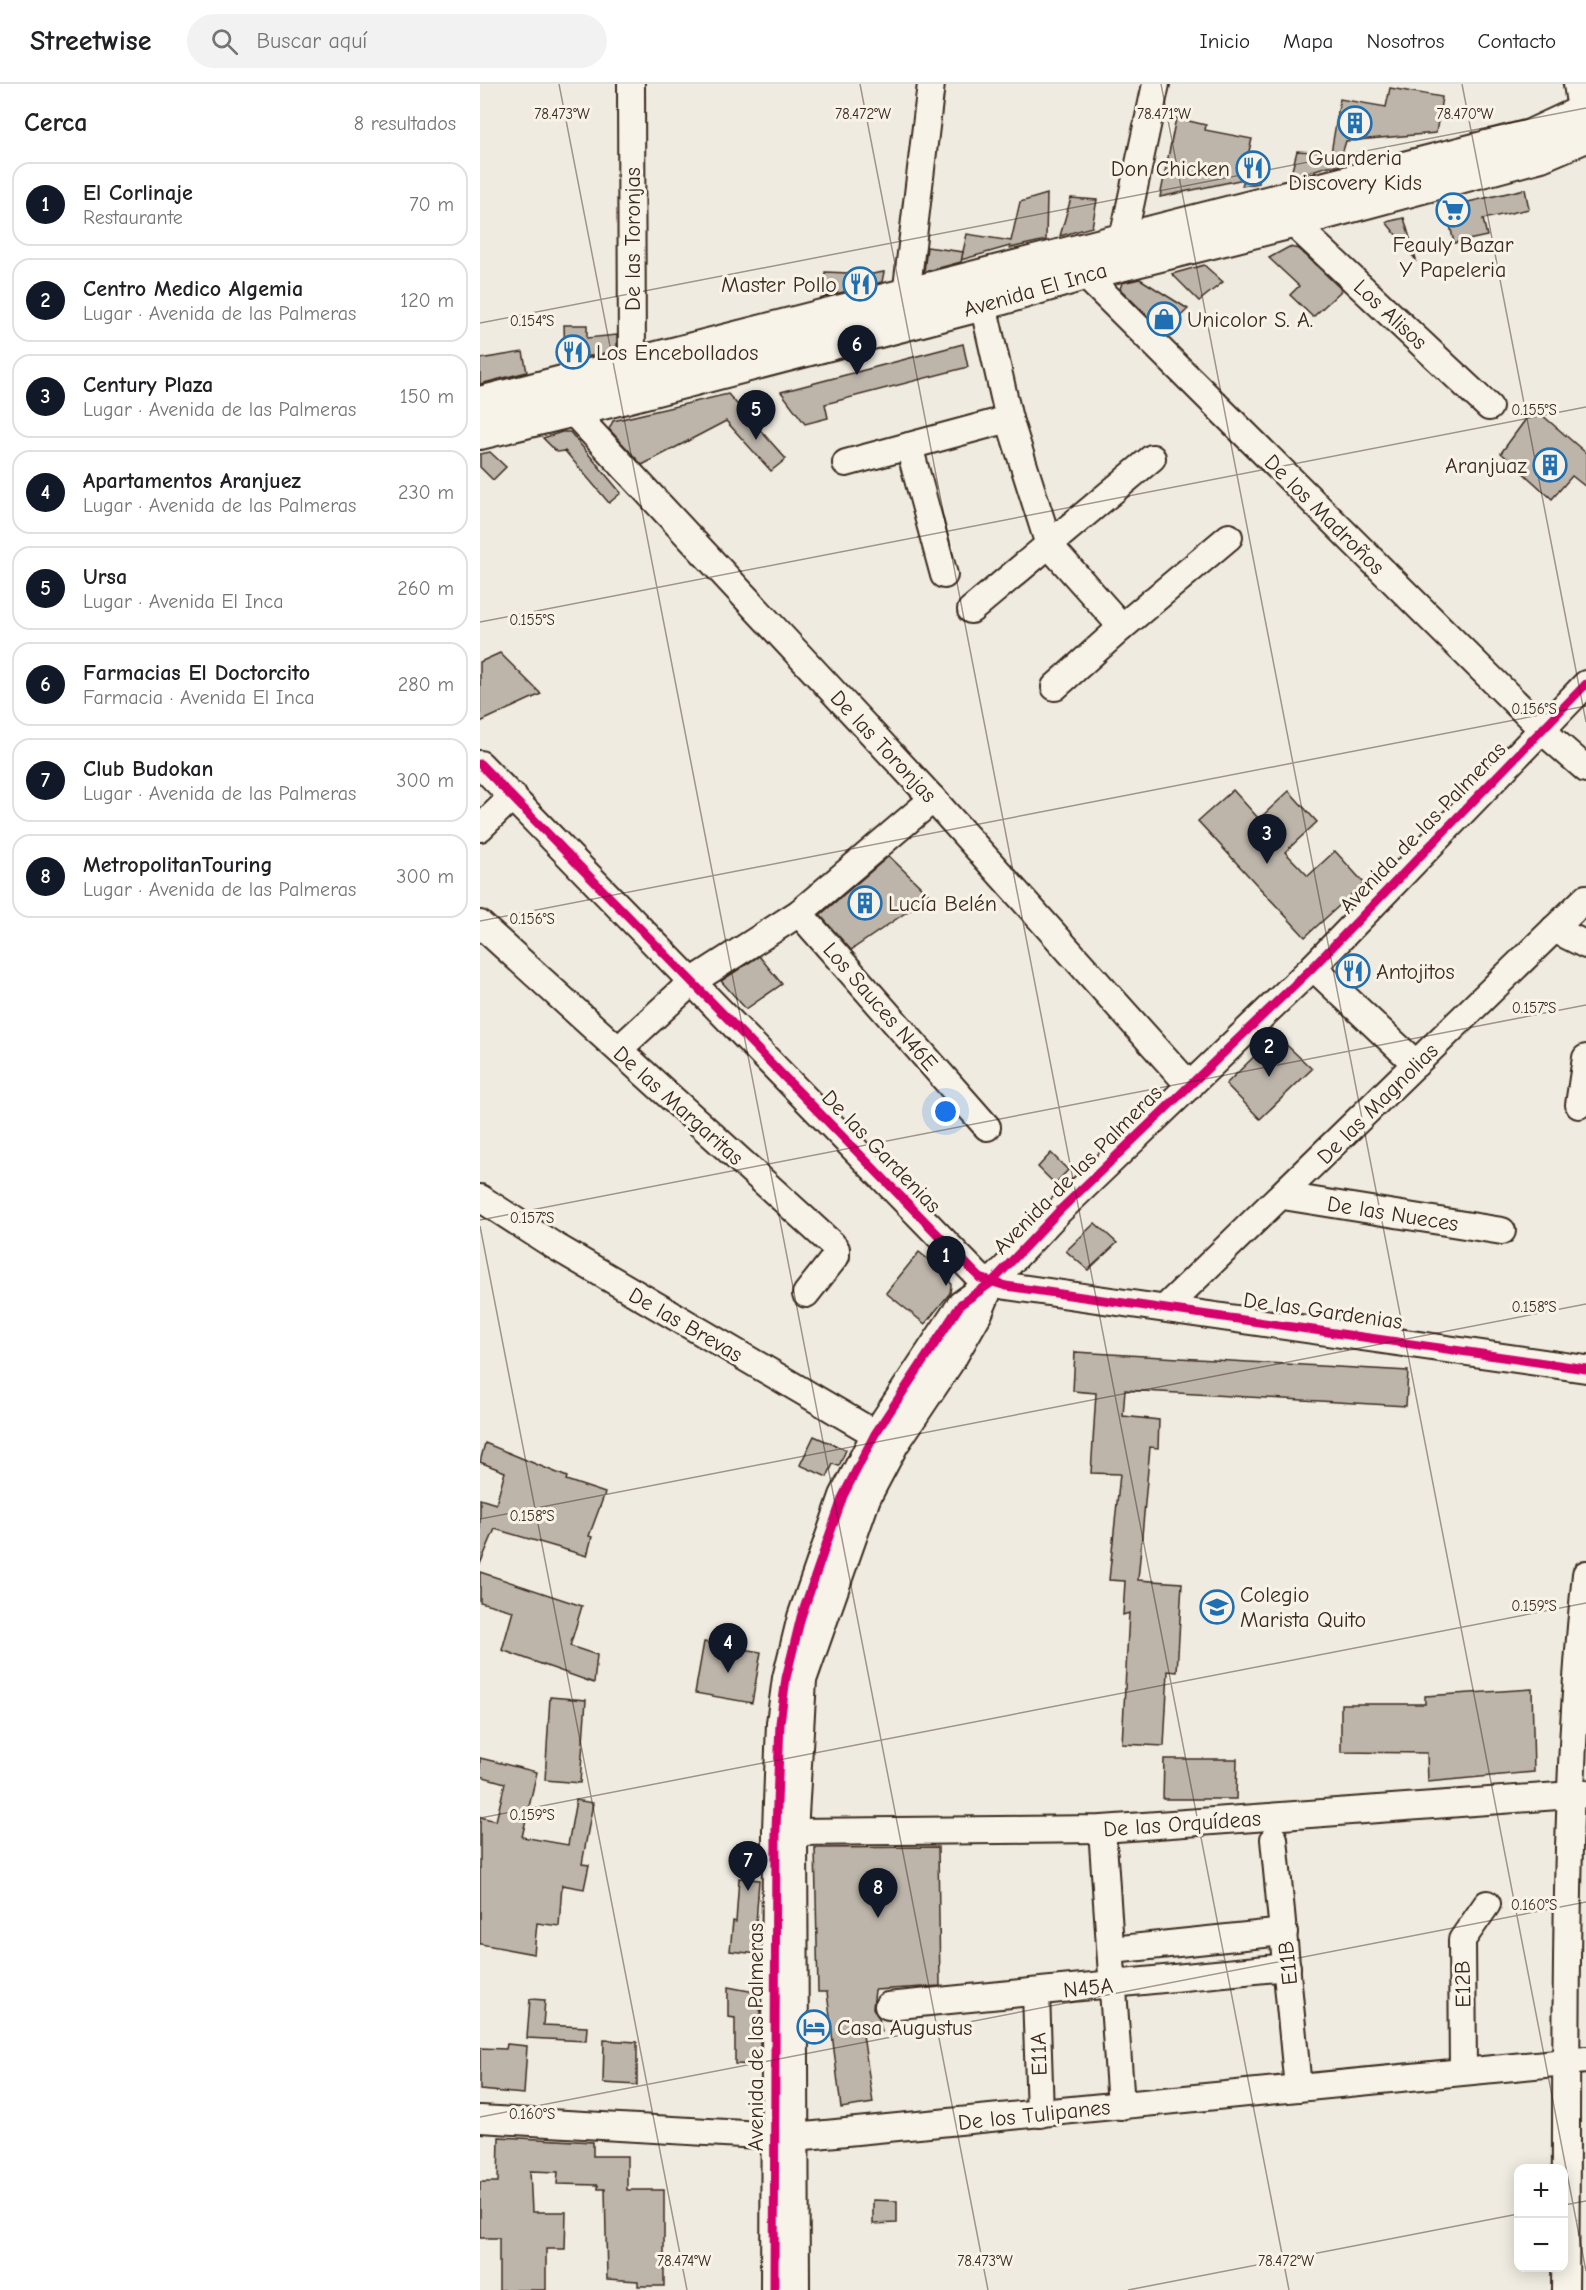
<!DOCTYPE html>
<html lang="es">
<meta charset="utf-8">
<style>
:root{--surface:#fff;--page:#f2f2f2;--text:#202124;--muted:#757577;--line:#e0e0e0;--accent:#111827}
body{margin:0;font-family:"Comic Neue",sans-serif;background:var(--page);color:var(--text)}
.controls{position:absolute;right:18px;bottom:18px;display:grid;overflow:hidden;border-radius:12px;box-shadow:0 3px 15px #0003}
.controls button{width:54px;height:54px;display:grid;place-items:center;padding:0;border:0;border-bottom:2px solid var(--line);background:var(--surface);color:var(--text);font:30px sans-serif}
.you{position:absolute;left:466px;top:1028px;width:21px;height:21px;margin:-15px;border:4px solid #fff;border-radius:50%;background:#1a73e8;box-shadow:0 0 0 9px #1a73e833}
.badge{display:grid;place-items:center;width:39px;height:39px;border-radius:50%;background:var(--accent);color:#fff;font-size:20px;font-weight:700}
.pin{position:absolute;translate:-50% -50px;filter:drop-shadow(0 2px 3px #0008)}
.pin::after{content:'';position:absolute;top:32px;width:21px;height:18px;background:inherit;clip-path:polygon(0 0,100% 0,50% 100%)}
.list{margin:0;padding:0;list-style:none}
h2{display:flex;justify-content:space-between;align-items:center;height:78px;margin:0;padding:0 24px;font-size:26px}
h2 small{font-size:20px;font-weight:400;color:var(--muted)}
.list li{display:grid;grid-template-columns:39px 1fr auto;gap:18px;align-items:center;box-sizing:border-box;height:84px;margin:0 12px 12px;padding:0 12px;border:2px solid var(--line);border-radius:18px}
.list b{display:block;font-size:22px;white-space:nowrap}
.list p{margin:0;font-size:20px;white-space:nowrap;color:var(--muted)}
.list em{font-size:20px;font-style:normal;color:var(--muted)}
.icon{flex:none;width:33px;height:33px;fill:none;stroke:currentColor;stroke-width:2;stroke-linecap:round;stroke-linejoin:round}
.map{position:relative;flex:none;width:1106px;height:2206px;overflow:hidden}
header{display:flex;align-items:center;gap:36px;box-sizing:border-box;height:84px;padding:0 30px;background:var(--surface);border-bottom:2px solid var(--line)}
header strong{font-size:28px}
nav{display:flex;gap:33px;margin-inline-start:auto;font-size:21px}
.search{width:420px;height:54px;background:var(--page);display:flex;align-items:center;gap:15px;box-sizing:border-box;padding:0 21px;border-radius:33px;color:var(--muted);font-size:22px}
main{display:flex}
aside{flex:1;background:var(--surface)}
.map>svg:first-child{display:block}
.building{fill:#bdb5aa;stroke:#3b2a1e;stroke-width:1.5}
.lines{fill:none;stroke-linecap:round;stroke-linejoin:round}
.minor-casing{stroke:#3b2a1e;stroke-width:30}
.major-casing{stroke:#3b2a1e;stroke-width:36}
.minor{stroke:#f7f3e8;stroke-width:26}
.major{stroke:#f7f3e8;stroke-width:32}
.cycleway-casing{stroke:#f7f3e8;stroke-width:13}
.cycleway{stroke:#d6006c;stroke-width:9}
.ticks{fill:none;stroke:#3b2a1e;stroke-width:1.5;stroke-opacity:0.45}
.labels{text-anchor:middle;stroke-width:6;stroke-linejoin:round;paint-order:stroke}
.poi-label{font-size:22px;fill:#3b2a1e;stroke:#f7f3e8;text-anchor:start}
.street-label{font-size:22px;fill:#3b2a1e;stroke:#f7f3e8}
.ticks-label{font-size:15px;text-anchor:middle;fill:#3b2a1e;stroke:#f7f3e8;stroke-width:6;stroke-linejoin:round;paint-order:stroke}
</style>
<header>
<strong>Streetwise</strong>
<div class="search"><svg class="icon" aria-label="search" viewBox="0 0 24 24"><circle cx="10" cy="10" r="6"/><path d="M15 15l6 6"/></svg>Buscar aquí</div>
<nav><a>Inicio</a><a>Mapa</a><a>Nosotros</a><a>Contacto</a></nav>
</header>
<main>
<aside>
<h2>Cerca<small>8 resultados</small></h2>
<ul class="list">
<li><span class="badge">1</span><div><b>El Corlinaje</b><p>Restaurante</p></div><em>70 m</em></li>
<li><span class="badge">2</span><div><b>Centro Medico Algemia</b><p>Lugar · Avenida de las Palmeras</p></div><em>120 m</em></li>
<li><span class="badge">3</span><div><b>Century Plaza</b><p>Lugar · Avenida de las Palmeras</p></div><em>150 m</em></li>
<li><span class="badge">4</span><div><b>Apartamentos Aranjuez</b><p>Lugar · Avenida de las Palmeras</p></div><em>230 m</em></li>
<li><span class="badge">5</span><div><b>Ursa</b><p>Lugar · Avenida El Inca</p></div><em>260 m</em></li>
<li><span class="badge">6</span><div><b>Farmacias El Doctorcito</b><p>Farmacia · Avenida El Inca</p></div><em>280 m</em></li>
<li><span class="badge">7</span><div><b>Club Budokan</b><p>Lugar · Avenida de las Palmeras</p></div><em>300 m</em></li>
<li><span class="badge">8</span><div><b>MetropolitanTouring</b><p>Lugar · Avenida de las Palmeras</p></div><em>300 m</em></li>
</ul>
</aside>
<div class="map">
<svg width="1106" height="2206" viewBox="0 0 1106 2206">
<rect width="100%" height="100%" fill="#efebe0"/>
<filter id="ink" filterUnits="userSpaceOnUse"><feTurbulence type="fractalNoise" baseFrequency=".0167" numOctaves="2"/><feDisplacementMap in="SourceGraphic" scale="12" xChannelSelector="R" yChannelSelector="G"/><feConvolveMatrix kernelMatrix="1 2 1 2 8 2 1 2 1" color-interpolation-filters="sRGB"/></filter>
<g filter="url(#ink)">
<g class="building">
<path d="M910,4L962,13L956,49L866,57L862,70L881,72L860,79L859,82H848L810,94L817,67L851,69L860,15L906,23Z"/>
<path d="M696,34L726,41L725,46L772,55L768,71L782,73L779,99L762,102L764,95L680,113Z"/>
<path d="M1045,105L1049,125L1003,135L1007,152L974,159L966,123Z"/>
<path d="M567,110L566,156L530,164V162L481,176L487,150L531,157L540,118Z"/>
<path d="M591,114L617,116L612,143L580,152Z"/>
<path d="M924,134L936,175V176L906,138Z"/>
<path d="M447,163L483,168L481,178L444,188Z"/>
<path d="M809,163L819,165L862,206L833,233L810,211L819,202L789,174Z"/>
<path d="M724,181L743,198L719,217L692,190Z"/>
<path d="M345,188L369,189V194L404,188L402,198L344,213Z"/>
<path d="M660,195L708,225L684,248L640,205L642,199Z"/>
<path d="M84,241H107V254L137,251V266L112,272H85Z"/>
<path d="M483,260L488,283L345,320L348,334L325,340L301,308Z"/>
<path d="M43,268L47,288L0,300V275Z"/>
<path d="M248,310L306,375L291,387L246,337L162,381L129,345L133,337Z"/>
<path d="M1054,324L1106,369V403L1092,392L1072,415L1021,369Z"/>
<path d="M82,348H90L141,409L129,419L85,367L77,368L63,354Z"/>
<path d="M10,368L26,383L13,396L0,383V370Z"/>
<path d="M20,569L61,610L0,638V578Z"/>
<path d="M753,706L779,735L809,707L837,738L805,768L828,792L855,767L884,799L825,853L718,737Z"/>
<path d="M409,772L450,812L371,866L340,831Z"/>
<path d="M279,872L302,900L266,925L241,897Z"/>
<path d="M796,951L832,985L780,1035L746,1000Z"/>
<path d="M571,1069L588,1086L575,1100L558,1083Z"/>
<path d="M615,1139L637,1159L608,1186L586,1167Z"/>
<path d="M439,1168L468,1191L471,1201L470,1209L445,1240L406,1209Z"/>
<path d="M595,1268L928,1287L926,1322L645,1306L643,1332L679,1336L678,1364L670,1363L658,1496L702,1499L697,1588L688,1587L684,1662L642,1660L649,1529L643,1531L645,1497L629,1496L640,1390L611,1389L616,1309L593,1307Z"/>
<path d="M334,1352L366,1366L359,1382L353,1380L347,1393L320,1381Z"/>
<path d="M5,1359L87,1393L86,1396L125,1409L109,1452L112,1453L107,1472L15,1445L0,1480V1415L16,1420L25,1388L0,1378Z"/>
<path d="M0,1488L102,1522L90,1562L117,1571L114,1599L22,1566L33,1527L0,1518Z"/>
<path d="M224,1558L281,1568L272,1619L215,1609Z"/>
<path d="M1052,1605L1054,1688L948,1698L947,1669L861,1668V1620H945V1612Z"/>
<path d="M70,1613L106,1616L100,1699L65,1696Z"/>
<path d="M0,1674L57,1688L42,1753L88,1761L96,1716L113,1719L102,1780L109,1781L104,1805L82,1801L79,1842L57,1839L54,1870L0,1860V1733L16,1737L25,1699L0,1692Z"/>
<path d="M684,1675H757L756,1715H683Z"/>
<path d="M458,1763L460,1902L395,1906L393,1924L399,1934L402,1948L383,1951L393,2019L361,2024L347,1908H338L335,1764Z"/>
<path d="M259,1794L279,1796L276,1840H281L278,1870L250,1867L253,1837L256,1838Z"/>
<path d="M248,1903L280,1909V1981L255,1980V1934L248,1933Z"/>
<path d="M50,1915L65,1916L63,1941L107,1943L106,1957L47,1954Z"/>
<path d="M124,1956L157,1958V2001L123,1999Z"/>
<path d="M27,1960L47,1962L44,2010L0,2006V1964L26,1965Z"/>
<path d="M19,2053L113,2058V2072H147V2106H184V2202H158V2197L127,2195L125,2105H118V2101L77,2100L78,2088L50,2087L52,2128H86L85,2165H66V2206H19V2154H0V2098H18Z"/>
<path d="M393,2116L417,2117V2139L393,2140Z"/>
</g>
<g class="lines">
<g class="minor-casing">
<g id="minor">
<path d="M151,0L152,282L155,299"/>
<path d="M1097,0L1104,45"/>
<path d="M812,138L1009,323"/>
<path d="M643,155L676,0"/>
<path d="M600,175L604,190L1074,657L1106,685"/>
<path d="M426,212L451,0"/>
<path d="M503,220L529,335L569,461L642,543"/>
<path d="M92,327L453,715L710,1002"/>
<path d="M429,362L464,491"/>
<path d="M366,379L529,335"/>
<path d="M491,526L672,374"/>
<path d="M575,603L642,543L749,453"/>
<path d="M0,680L500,1194L526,1202L1106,1285"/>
<path d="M0,744L33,712"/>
<path d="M319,829L507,1043"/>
<path d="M0,840L352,1160L356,1165V1172L326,1210"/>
<path d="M1074,845L1106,861"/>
<path d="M833,883L936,980"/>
<path d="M139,965L213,897L319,829L453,715"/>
<path d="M1099,1021L1106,974"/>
<path d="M803,1112L1022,1147"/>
<path d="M0,1114L73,1161L409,1358"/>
<path d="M686,1223L1106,814"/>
<path d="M622,1745L641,2022"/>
<path d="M297,1746L314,1748L622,1745L1106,1710"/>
<path d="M794,1755L818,2004"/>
<path d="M632,1866L804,1848"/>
<path d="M556,1909L560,2030"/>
<path d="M408,1922L807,1883"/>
<path d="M983,1987L982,1856L1007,1820"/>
<path d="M0,2035L315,2053L1106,1976"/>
<path d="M294,2206L296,1746L300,1639L306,1594L321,1533L363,1412L395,1350L481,1220L512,1198L580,1126L833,883L1106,600"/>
<path d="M316,2206L314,1748L323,1596L387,1414L415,1361L472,1276L499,1229L512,1198"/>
<path d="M1085,2206C1088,1968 1081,1727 1106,1490"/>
</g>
</g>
<g class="major-casing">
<g id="major">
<path d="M0,319L1050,52L1106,26"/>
<path d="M0,349L111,322L503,220L604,190L812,138L1061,71L1106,52"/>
</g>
</g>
<use href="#minor" class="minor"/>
<use href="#major" class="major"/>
<g class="cycleway-casing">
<g id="cycleway">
<path d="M0,680L500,1194L526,1202L1106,1285"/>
<path d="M294,2206L296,1746L300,1639L306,1594L321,1533L363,1412L395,1350L481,1220L512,1198L580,1126L833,883L1106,600"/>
</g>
</g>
<use href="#cycleway" class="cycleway"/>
</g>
</g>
<path class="ticks" d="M79,0L508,2206M380,0L809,2206M681,0L1106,2187M982,0L1106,638M0,239L1106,24M0,538L1106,323M0,837L1106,622M0,1136L1106,921M0,1142L207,2206M0,1435L1106,1220M0,1734L1106,1519M0,2033L1106,1818M1084,2121L1106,2117M648,2206L1038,2130"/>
<defs>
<g id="building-ring" transform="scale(1.725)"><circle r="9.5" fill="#f7f3e8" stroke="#1f6fb2" stroke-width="1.5"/><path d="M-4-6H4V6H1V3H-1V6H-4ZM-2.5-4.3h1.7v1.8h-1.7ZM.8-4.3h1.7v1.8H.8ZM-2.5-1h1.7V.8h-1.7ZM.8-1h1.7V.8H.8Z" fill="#1f6fb2"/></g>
<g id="restaurant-ring" transform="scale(1.725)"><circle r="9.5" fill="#f7f3e8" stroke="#1f6fb2" stroke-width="1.5"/><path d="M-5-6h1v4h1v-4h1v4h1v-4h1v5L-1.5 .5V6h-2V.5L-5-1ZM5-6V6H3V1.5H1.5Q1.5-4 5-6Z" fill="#1f6fb2"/></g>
<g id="supermarket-ring" transform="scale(1.725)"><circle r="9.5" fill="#f7f3e8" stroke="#1f6fb2" stroke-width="1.5"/><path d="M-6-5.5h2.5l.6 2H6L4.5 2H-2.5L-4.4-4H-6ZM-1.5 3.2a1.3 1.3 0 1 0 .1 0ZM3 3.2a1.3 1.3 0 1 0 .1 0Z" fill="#1f6fb2"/></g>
<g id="shop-ring" transform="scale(1.725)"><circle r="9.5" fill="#f7f3e8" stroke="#1f6fb2" stroke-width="1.5"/><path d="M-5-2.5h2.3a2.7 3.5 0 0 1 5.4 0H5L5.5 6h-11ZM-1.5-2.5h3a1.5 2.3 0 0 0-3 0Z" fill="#1f6fb2"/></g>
<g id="school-ring" transform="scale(1.725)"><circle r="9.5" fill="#f7f3e8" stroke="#1f6fb2" stroke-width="1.5"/><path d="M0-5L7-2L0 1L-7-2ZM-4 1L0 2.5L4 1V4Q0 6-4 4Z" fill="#1f6fb2"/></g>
<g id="hotel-ring" transform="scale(1.725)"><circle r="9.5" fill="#f7f3e8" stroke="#1f6fb2" stroke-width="1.5"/><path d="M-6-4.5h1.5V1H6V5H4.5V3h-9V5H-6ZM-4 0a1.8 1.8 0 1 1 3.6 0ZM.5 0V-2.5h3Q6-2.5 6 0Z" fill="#1f6fb2"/></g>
</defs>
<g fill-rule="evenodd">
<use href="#building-ring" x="875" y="39"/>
<use href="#restaurant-ring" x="773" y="84"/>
<use href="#supermarket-ring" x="973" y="126"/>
<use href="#restaurant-ring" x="380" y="200"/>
<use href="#shop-ring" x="684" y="235"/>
<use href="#restaurant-ring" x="93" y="268"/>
<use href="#building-ring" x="1070" y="381"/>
<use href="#building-ring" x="385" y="819"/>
<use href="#restaurant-ring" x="873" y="887"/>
<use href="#school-ring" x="737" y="1523"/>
<use href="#hotel-ring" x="334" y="1943"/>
</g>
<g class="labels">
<g class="poi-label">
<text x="875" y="81" text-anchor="middle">Guarderia<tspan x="875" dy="25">Discovery Kids</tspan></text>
<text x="750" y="92" text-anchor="end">Don Chicken</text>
<text x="973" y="168" text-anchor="middle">Feauly Bazar<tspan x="973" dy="25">Y Papeleria</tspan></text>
<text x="357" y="208" text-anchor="end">Master Pollo</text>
<text x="707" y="243">Unicolor S. A.</text>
<text x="116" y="276">Los Encebollados</text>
<text x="1047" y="389" text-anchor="end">Aranjuaz</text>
<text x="408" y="827">Lucía Belén</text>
<text x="896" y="895">Antojitos</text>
<text x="760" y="1518">Colegio<tspan x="760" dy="25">Marista Quito</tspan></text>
<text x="357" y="1951">Casa Augustus</text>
</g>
<g class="street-label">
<text transform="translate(152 155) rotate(-90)" y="8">De las Toronjas</text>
<text transform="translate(555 205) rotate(-16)" y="8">Avenida El Inca</text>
<text transform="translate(911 230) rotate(43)" y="8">Los Alisos</text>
<text transform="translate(845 430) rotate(45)" y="8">De los Madroños</text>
<text transform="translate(404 662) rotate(47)" y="8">De las Toronjas</text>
<text transform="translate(942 743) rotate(-46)" y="8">Avenida de las Palmeras</text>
<text transform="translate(401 922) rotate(49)" y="8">Los Sauces N46E</text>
<text transform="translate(897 1019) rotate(-45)" y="8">De las Magnolias</text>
<text transform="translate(199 1021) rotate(42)" y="8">De las Margaritas</text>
<text transform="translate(402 1067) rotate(46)" y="8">De las Gardenias</text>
<text transform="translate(597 1085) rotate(-45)" y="8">Avenida de las Palmeras</text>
<text transform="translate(913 1129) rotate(9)" y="8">De las Nueces</text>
<text transform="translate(843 1226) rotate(8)" y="8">De las Gardenias</text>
<text transform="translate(206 1240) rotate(30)" y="8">De las Brevas</text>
<text transform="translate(702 1739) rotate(-4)" y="8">De las Orquídeas</text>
<text transform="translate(807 1879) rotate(-96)" y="8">E11B</text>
<text transform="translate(982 1900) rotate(-91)" y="8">E12B</text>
<text transform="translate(608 1903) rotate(-6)" y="8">N45A</text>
<text transform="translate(275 1953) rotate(-90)" y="8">Avenida de las Palmeras</text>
<text transform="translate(558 1970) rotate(-92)" y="8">E11A</text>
<text transform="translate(554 2030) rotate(-6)" y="8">De los Tulipanes</text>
</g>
</g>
<g class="ticks-label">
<text x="82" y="35">78.473°W</text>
<text x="684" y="35">78.471°W</text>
<text x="985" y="35">78.470°W</text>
<text x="383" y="35">78.472°W</text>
<text x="52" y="242">0.154°S</text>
<text x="1054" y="331">0.155°S</text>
<text x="52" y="541">0.155°S</text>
<text x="1054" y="630">0.156°S</text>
<text x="52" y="840">0.156°S</text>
<text x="1054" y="929">0.157°S</text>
<text x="52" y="1139">0.157°S</text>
<text x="1054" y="1228">0.158°S</text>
<text x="52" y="1437">0.158°S</text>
<text x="1054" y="1527">0.159°S</text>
<text x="52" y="1736">0.159°S</text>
<text x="1054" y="1826">0.160°S</text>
<text x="52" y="2035">0.160°S</text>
<text x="204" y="2182">78.474°W</text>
<text x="505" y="2182">78.473°W</text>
<text x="806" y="2182">78.472°W</text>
</g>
</svg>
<div class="controls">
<button>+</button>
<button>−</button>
</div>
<div class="you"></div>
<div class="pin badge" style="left:466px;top:1202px">1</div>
<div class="pin badge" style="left:789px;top:993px">2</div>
<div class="pin badge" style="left:787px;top:780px">3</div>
<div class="pin badge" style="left:248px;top:1589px">4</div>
<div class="pin badge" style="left:276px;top:356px">5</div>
<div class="pin badge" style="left:377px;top:291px">6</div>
<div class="pin badge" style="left:268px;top:1807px">7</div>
<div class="pin badge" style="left:398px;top:1834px">8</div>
</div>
</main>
